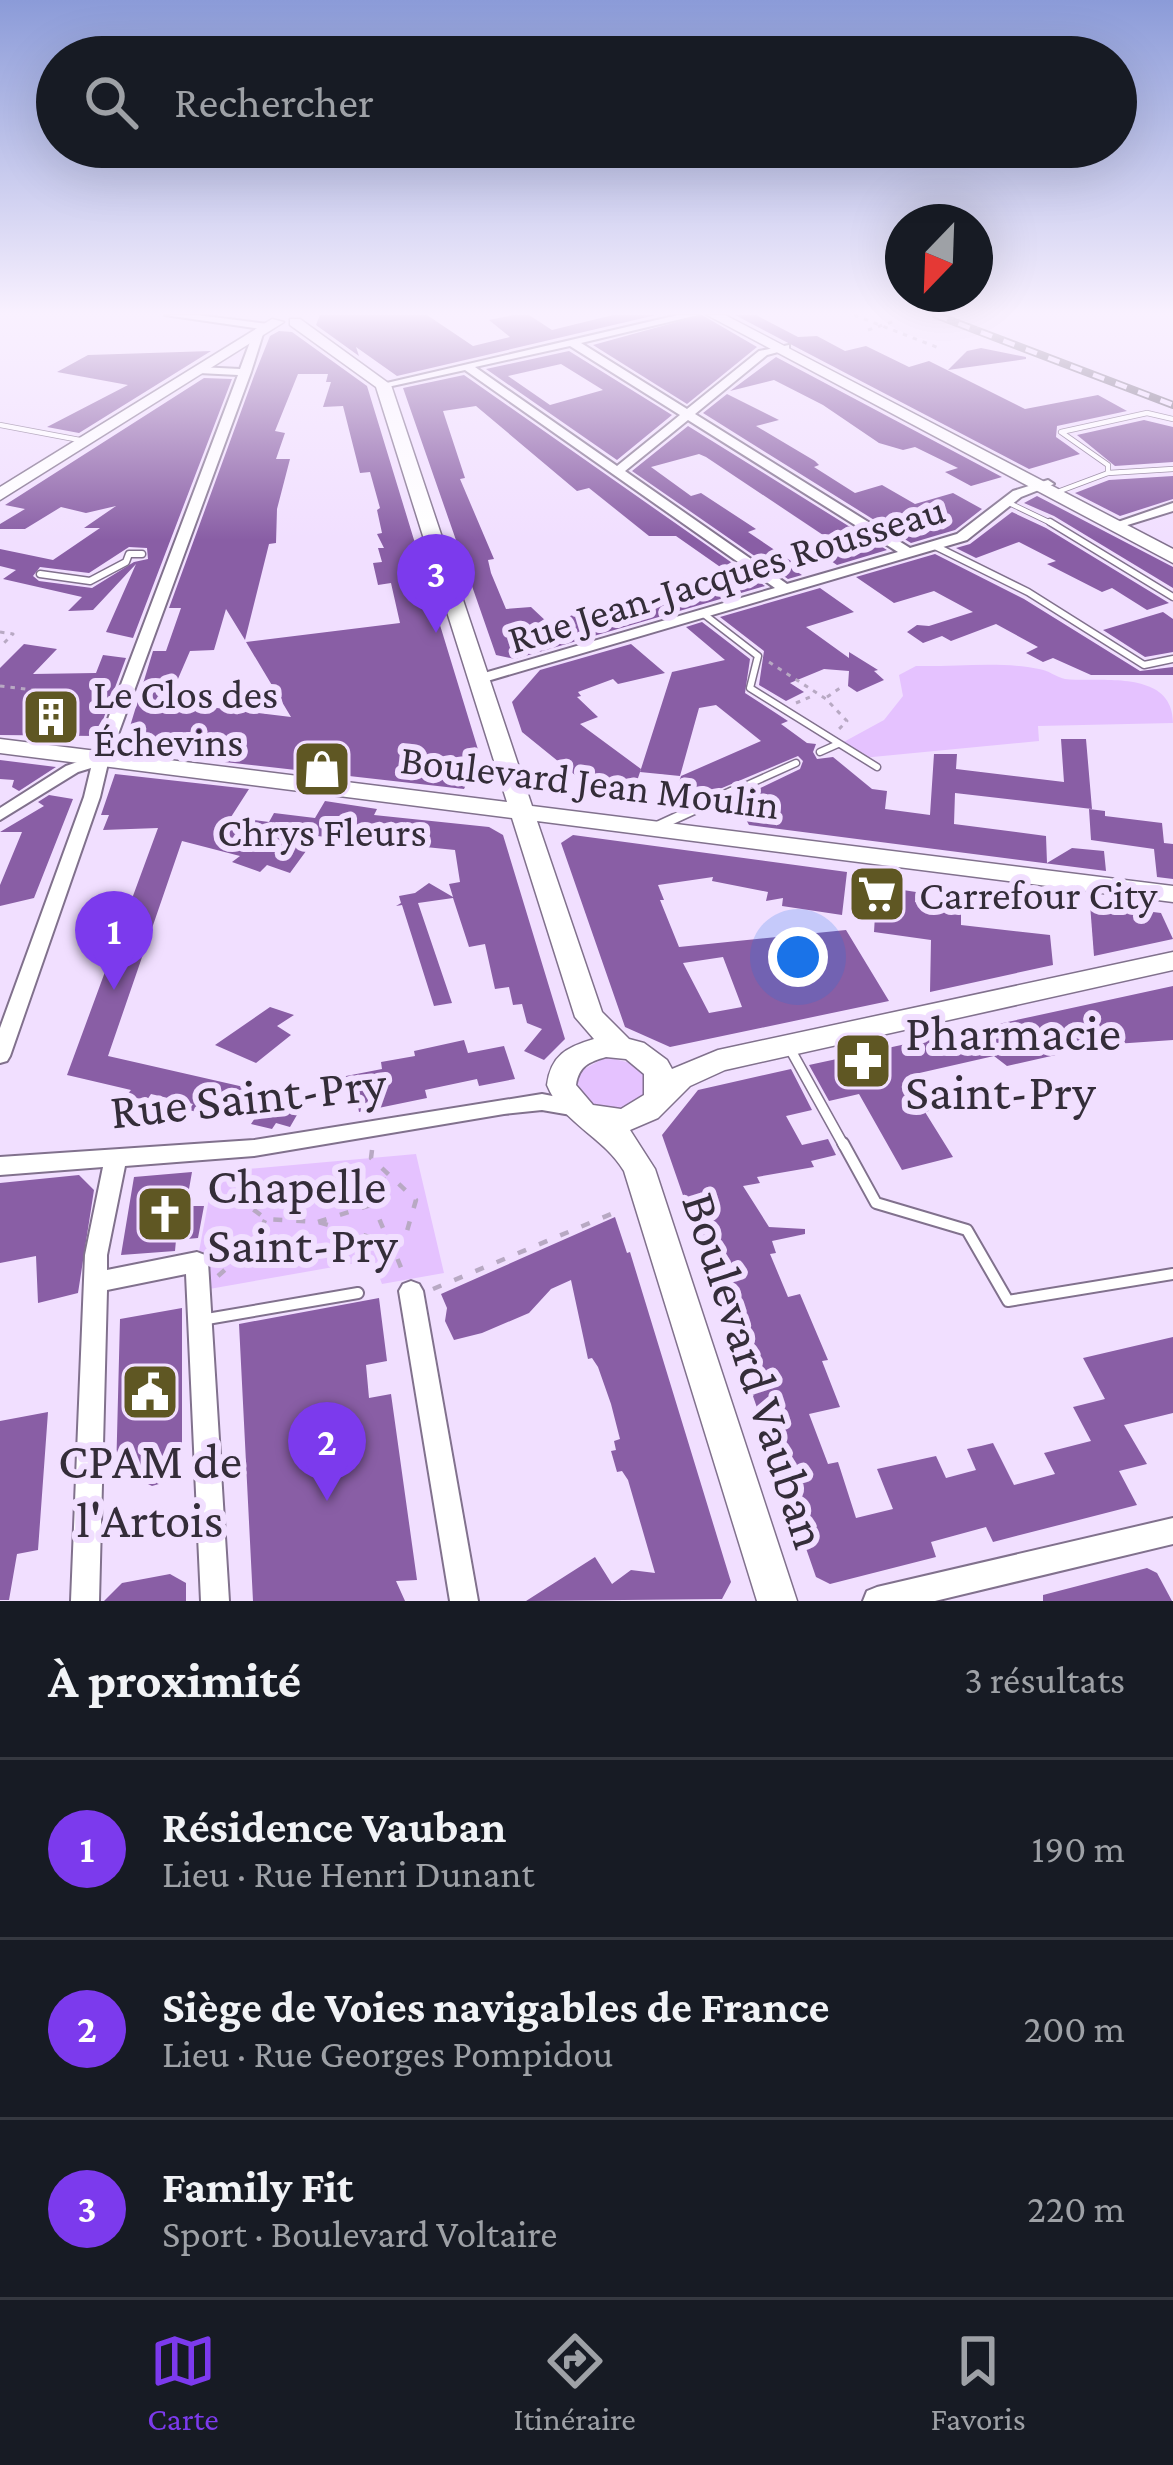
<!DOCTYPE html>
<html lang="fr">
<meta charset="utf-8">
<style>
:root{--surface:#171b24;--page:#20242c;--text:#f1f3f6;--muted:#9ea1a6;--line:#363941;--accent:#7c3aed}
body{margin:0;font-family:"Crimson Pro",serif;background:var(--page);color:var(--text)}
.compass{position:absolute;left:885px;top:204px;width:108px;height:108px;border-radius:50%;background:var(--surface);box-shadow:0 12px 48px #0002;rotate:203deg}
.you{position:absolute;left:798px;top:957px;width:42px;height:42px;margin:-30px;border:9px solid #fff;border-radius:50%;background:#1a73e8;box-shadow:0 0 0 18px #1a73e833}
.badge{display:grid;place-items:center;width:78px;height:78px;border-radius:50%;background:var(--accent);color:#fff;font-size:39px;font-weight:700}
.pin{position:absolute;translate:-50% -99px;filter:drop-shadow(0 3px 6px #0008)}
.pin::after{content:'';position:absolute;top:63px;width:42px;height:36px;background:inherit;clip-path:polygon(0 0,100% 0,50% 100%)}
.list{margin:0;padding:0;list-style:none}
h2{display:flex;justify-content:space-between;align-items:center;height:156px;margin:0;padding:0 48px;font-size:51px}
h2 small{font-size:39px;font-weight:400;color:var(--muted)}
.list li{display:grid;grid-template-columns:78px 1fr auto;gap:36px;align-items:center;box-sizing:border-box;height:180px;padding:0 48px;border-top:3px solid var(--line)}
.list b{display:block;font-size:45px;white-space:nowrap}
.list p{margin:0;font-size:39px;white-space:nowrap;color:var(--muted)}
.list em{font-size:39px;font-style:normal;color:var(--muted)}
.icon{flex:none;width:66px;height:66px;fill:none;stroke:currentColor;stroke-width:2;stroke-linecap:round;stroke-linejoin:round}
.map{position:relative;flex:none;width:1173px;height:1601px;overflow:hidden}
.search{position:absolute;background:var(--surface);box-shadow:0 12px 48px #0002;left:36px;right:36px;top:36px;height:132px;display:flex;align-items:center;gap:30px;box-sizing:border-box;padding:0 42px;border-radius:66px;color:var(--muted);font-size:45px}
.sheet{height:696px;background:var(--surface)}
nav{display:flex;justify-content:space-around;align-items:center;box-sizing:border-box;height:168px;border-top:3px solid var(--line);background:var(--surface);font-size:33px;color:var(--muted)}
nav a{display:grid;justify-items:center;gap:6px}
nav .on{color:var(--accent)}
.map>svg:first-child{display:block}
.green{fill:#e5c2ff}
.building{fill:#895ea5;fill-rule:evenodd}
.lines{fill:none;stroke-linecap:round;stroke-linejoin:round}
.lane-far3-casing{stroke:#81718d;stroke-width:6}
.lane-far2-casing{stroke:#81718d;stroke-width:9}
.lane-far1-casing{stroke:#81718d;stroke-width:12}
.lane-casing{stroke:#81718d;stroke-width:14}
.street-casing{stroke:#81718d;stroke-width:4}
.secondary-casing{stroke:#81718d;stroke-width:3}
.path-far1{stroke:#b8a9c3;stroke-width:3;stroke-dasharray:4.5 6;stroke-linecap:butt}
.path{stroke:#b8a9c3;stroke-width:4.5;stroke-dasharray:9 14;stroke-linecap:butt}
.lane-far3{stroke:#fff;stroke-width:4.5}
.lane-far2{stroke:#fff;stroke-width:6}
.lane-far1{stroke:#fff;stroke-width:9}
.lane{stroke:#fff;stroke-width:10}
.street{fill:#fff;fill-rule:evenodd}
.secondary{fill:#fff;fill-rule:evenodd}
.rail-casing{stroke:#756b7e;stroke-width:8}
.rail{stroke:#f1dfff;stroke-width:4.5;stroke-dasharray:12;stroke-linecap:butt}
.labels{text-anchor:middle;stroke-width:12;stroke-linejoin:round;paint-order:stroke}
.street-label{font-size:42px;fill:#342d39;stroke:#f1dfff}
.poi-label{font-size:42px;fill:#342d39;stroke:#f1dfff;text-anchor:start}
.near-poi-label{font-size:51px;fill:#342d39;stroke:#f1dfff;text-anchor:start}
.near-street-label{font-size:51px;fill:#342d39;stroke:#f1dfff}
</style>
<div class="map">
<svg width="1173" height="1601" viewBox="0 0 1173 1601">
<rect width="100%" height="100%" fill="#f1dfff"/>
<g class="green">
<path d="M916,666C955,667 1001,661 1039,669C1048,670 1056,677 1065,679C1098,683 1173,668 1173,723L1038,726L1039,741L862,758L840,744L884,720L903,696L899,675Z"/>
<path d="M606,1057L639,1065L649,1081L643,1098L624,1110L589,1105L576,1089L579,1072Z"/>
<path d="M416,1154L444,1273L382,1284L373,1260L198,1291L197,1262L214,1172Z"/>
</g>
<g class="building">
<path d="M320,315H427L473,346L510,337L489,320L513,315H529L552,330L613,315H656L397,376L356,347L359,356L316,325Z"/>
<path d="M702,315L757,347L687,404L593,345Z"/>
<path d="M735,315H756L798,337L817,336L845,351L866,346L909,367L929,361L1025,409L1098,395L1127,411L1057,426L1056,437L1080,454L1029,469Z"/>
<path d="M279,331L292,332L367,386L480,756L464,789L189,758L197,748L147,742L142,748L124,746L153,651H166L181,608H169L254,376L270,336ZM298,374H328L326,382H331L323,407L343,406L360,473L370,472L380,508L377,510L382,533L377,534L384,548H378L382,562L373,563L378,585L391,583L400,623L246,642L291,717L168,702L190,651L214,650L226,609L245,640L269,544L276,543L277,509L290,459H276L285,433L275,431Z"/>
<path d="M981,348L1026,357V359L948,370L967,351Z"/>
<path d="M211,351L79,433L47,427L128,385L57,372L88,355Z"/>
<path d="M569,351L672,415L617,460L486,369ZM561,364L603,390L550,405L508,376Z"/>
<path d="M776,357L1002,477L971,486L945,472L958,468L915,447L903,450L879,443L823,405L774,380L730,391Z"/>
<path d="M464,375L765,586L515,659L496,655L403,388ZM476,406L577,491L589,488L649,536H676L736,578L640,606L636,603L594,615L589,610L548,623L531,607L506,609L491,573L488,560L494,559L460,479L465,478L443,411Z"/>
<path d="M204,378L232,379L133,638L106,632L136,564L93,610L68,611L82,597L3,579L16,570L0,566V549L53,560L100,528H84L116,506L86,513L61,507L25,529H0V524L25,509L5,505ZM129,547L147,548L148,559L134,562L92,588L39,581L33,576L40,567L89,573Z"/>
<path d="M727,394L779,420L756,426L815,461L819,465L814,467L855,493L882,485L915,504L953,493L982,509L955,530L911,543L703,413Z"/>
<path d="M1144,420L1173,427V462L1115,466L1077,435Z"/>
<path d="M688,426L887,550L837,565L813,549L835,543L706,457L699,454L651,467L691,496L701,493L756,529L748,532L791,561L788,566L802,575L788,579L632,471Z"/>
<path d="M1173,476V499L1120,516L1075,493L1109,480Z"/>
<path d="M1037,496L1173,567V588L1054,516L1024,503Z"/>
<path d="M1012,512L1046,528L1169,603L1147,610L1112,588L1102,592L1047,564L1056,561L1019,542L976,558L956,548L970,544Z"/>
<path d="M935,554L1024,599L1140,671L1173,667V675H1091L1053,658L1043,662L1026,653L1038,647L996,624L951,641L942,636L923,643L907,632L917,625L929,626L973,612L934,591L894,603L856,577Z"/>
<path d="M820,588L854,612L806,627L849,658V652L878,670L874,671L884,680L857,692L848,686L849,671L824,669L790,683L804,692L786,701L759,685L764,651L720,617Z"/>
<path d="M1163,612L1173,619V652L1145,657L1103,630Z"/>
<path d="M702,622L750,659L745,693L788,721L781,724L807,743L816,744L813,752L817,759L833,757L872,789L887,791L885,809L930,815L934,754H957L956,769L1064,782L1061,739H1086L1092,809L955,793L954,824L1046,836L1047,863L1072,848L1104,851L1106,871L749,825L741,810L727,804L800,769L803,761L798,756L696,799L675,795L681,776L761,741L716,705L699,708L680,776L640,772L672,672L725,660L686,627Z"/>
<path d="M24,644L57,649L33,674L96,673L103,655L126,658L97,736L0,735V668Z"/>
<path d="M631,644L665,673L618,684L613,679L578,692L581,696L577,697L598,717L580,724L641,769L634,790L623,789L621,800L602,799L605,786L580,779L522,732L512,702L540,670Z"/>
<path d="M0,760L56,767L19,791L12,787L14,780L0,779Z"/>
<path d="M115,774L249,789L231,817L269,822L274,813L315,818L325,801L377,809L374,815L489,827L503,835L565,1039L544,1060L524,1051L542,1029L527,1023L522,1004L513,1005L509,987L495,989L485,944L469,947L453,898L418,903L452,1003L434,1006L402,905L396,906L401,903L399,896L415,893L429,883L453,897L449,884L460,882L455,850L317,836L290,873L267,865L260,872L232,862L240,856L182,841L108,1056L305,1101L290,1127L276,1123L272,1129L251,1124L255,1118L214,1109L209,1115L189,1110L193,1104L151,1094L147,1100L126,1096L131,1090L67,1075L158,828L103,830L109,815H101Z"/>
<path d="M49,795L73,799L34,898L0,906V885L22,832H0L44,806L38,802Z"/>
<path d="M1089,809L1105,811V816L1162,823L1164,843L1173,844V879L1157,877L1154,849L1091,840Z"/>
<path d="M573,835L847,872L842,915L782,906L783,898L766,901L768,892L712,881L713,877L658,885L664,900H660L679,947L846,930L889,1001L670,1047L625,1027L561,843ZM723,957L742,1007L709,1013L683,963Z"/>
<path d="M890,888L916,892L915,902L961,907V925L1050,935L1053,965L930,992L931,940L874,932L875,915L886,917Z"/>
<path d="M1090,904L1161,913L1173,939L1094,956Z"/>
<path d="M1173,986V1040L1100,1045L1007,1066L994,1056L915,1074L936,1109L925,1112L953,1157L902,1170L859,1094L829,1101L809,1065Z"/>
<path d="M270,1007L294,1015L277,1026L291,1035L256,1063L215,1045Z"/>
<path d="M464,1040L468,1053L504,1046L515,1079L479,1086L477,1079L425,1090L427,1098L359,1112L355,1090L344,1093L341,1077L382,1069L381,1062L415,1056L414,1051Z"/>
<path d="M791,1069L812,1110L786,1116L802,1145L828,1139L836,1155L811,1161L814,1167L757,1177L760,1183L743,1186L769,1227L805,1229V1234L772,1241L776,1253L770,1254L788,1297L800,1294L828,1360L822,1361L840,1407L809,1414L828,1464L838,1462L856,1518L893,1509L877,1469L936,1456L946,1478L976,1470L967,1449L981,1446L993,1443L1014,1485L1055,1474L1044,1453L1091,1441L1073,1407L1105,1399L1083,1358L1173,1337V1413L1124,1425L1147,1464L1119,1471L1137,1505L993,1542L986,1527L931,1542L936,1557L830,1584L816,1577L662,1135L698,1090Z"/>
<path d="M192,1172L186,1206H204L198,1238L176,1240L175,1251L121,1255L134,1177Z"/>
<path d="M79,1175L94,1190L78,1293L38,1303L36,1256L0,1263V1183Z"/>
<path d="M615,1217L627,1253L630,1252L731,1582L722,1599L526,1601L595,1557L612,1584L631,1570L655,1573L628,1480L622,1471L617,1472L611,1451L616,1450L614,1441L620,1439L611,1404L598,1367L592,1358L588,1359L571,1280L551,1289L529,1313L482,1333L454,1340L445,1321L447,1308L441,1294Z"/>
<path d="M379,1298L387,1361L366,1365L369,1398L391,1394L417,1580L396,1581L405,1601H253L239,1324Z"/>
<path d="M182,1308V1466L173,1480L152,1486L140,1480L138,1472L116,1475L120,1319Z"/>
<path d="M48,1412L38,1550L17,1554L9,1600H0V1421Z"/>
<path d="M1147,1568L1157,1573L1172,1601H1043V1595Z"/>
<path d="M170,1574L186,1583V1601H104L122,1583Z"/>
</g>
<g class="lines">
<g class="lane-far3-casing">
<g id="lane-far3">
<path d="M0,425L85,441"/>
<path d="M1108,473V465L1061,432L1147,413L1173,419"/>
<path d="M1060,491L1108,473L1173,469"/>
<path d="M1007,502L1055,525"/>
</g>
</g>
<g class="lane-far2-casing">
<g id="lane-far2">
<path d="M1050,522L1173,597"/>
<path d="M935,546L1028,592L1144,665L1173,659"/>
<path d="M40,574L90,581L126,562L129,554H142"/>
<path d="M705,615L758,656L750,688L877,767"/>
<path d="M820,752L838,744"/>
<path d="M725,795L796,763"/>
</g>
</g>
<g class="lane-far1-casing">
<g id="lane-far1">
<path d="M656,827L732,792"/>
<path d="M789,1047L844,1146"/>
</g>
</g>
<g class="lane-casing">
<g id="lane">
<path d="M843,1143L876,1203L967,1230L1008,1301L1173,1274"/>
<path d="M207,1319L358,1293"/>
</g>
</g>
<g class="street-casing">
<g id="street">
<path d="M165,315H197L268,324L273,327L268,330Z"/>
<path d="M678,315H698L581,343L687,409L759,351L789,345V349L767,355L695,414L910,548L957,534L1013,491L1048,480L1054,484L1021,497L967,540L484,682H474L472,679L474,676L775,588L465,370L383,388L378,385ZM570,346L680,415L617,466L475,367ZM688,420L898,552L787,584L625,471Z"/>
<path d="M258,331L263,334L251,372L109,759L100,797L10,1056L7,1061L0,1063V1028L84,797L91,768L78,772L0,820V808L66,766L94,756L238,375L199,373L194,370L199,367L240,369L253,334Z"/>
<path d="M1173,503V511L1121,527L1115,523Z"/>
<path d="M542,1094L578,1101L581,1107L578,1113L571,1115L542,1110L504,1114L254,1156L125,1166L107,1255V1270L197,1252L205,1255L208,1262L229,1601H201L186,1274L107,1290L99,1601H71L85,1255L103,1167L0,1175V1157L254,1140Z"/>
<path d="M411,1281L419,1284L423,1291L478,1601H450L399,1291L403,1284Z"/>
<path d="M1173,1518V1544L935,1601H863L867,1591L877,1587Z"/>
</g>
</g>
<g class="secondary-casing">
<g id="secondary">
<path d="M707,315H725L1173,549V563Z"/>
<path d="M272,319L284,322L0,500V487Z"/>
<path d="M290,319H300L391,385L532,806L1173,886V902L537,821L602,1012L629,1039L644,1043L667,1060L672,1069L718,1050L1173,952V970L725,1070L690,1086L658,1118L630,1130L655,1169L797,1601H757L624,1171C602,1135 563,1124 547,1085C551,1055 567,1047 594,1039L575,1017L512,818L0,753V739L507,802L376,387L290,325ZM606,1057L626,1059L644,1074V1095L621,1109L593,1105L576,1085C579,1066 589,1062 606,1057Z"/>
</g>
</g>
<g class="path-far1">
<path d="M854,315L939,348"/>
<path d="M868,330L895,321"/>
<path d="M0,632L13,634L0,647"/>
<path d="M769,662L826,699L847,721L839,729"/>
<path d="M0,686L58,693"/>
<path d="M827,697L840,688"/>
<path d="M796,703L815,695"/>
</g>
<g class="path">
<path d="M372,1150L371,1158L416,1200L407,1231L392,1243"/>
<path d="M239,1168L246,1204L266,1219L318,1222L391,1243L402,1270"/>
<path d="M384,1177L373,1204L388,1240"/>
<path d="M318,1222L371,1205"/>
<path d="M218,1276L253,1245L265,1220"/>
<path d="M433,1289L623,1209"/>
</g>
<use href="#lane-far3" class="lane-far3"/>
<use href="#lane-far2" class="lane-far2"/>
<use href="#lane-far1" class="lane-far1"/>
<use href="#lane" class="lane"/>
<use href="#street" class="street"/>
<use href="#secondary" class="secondary"/>
<g class="rail-casing">
<path id="rail" d="M936,315L1173,405"/>
</g>
<use href="#rail" class="rail"/>
</g>
<linearGradient id="sky" x2="0" y2="1"><stop stop-color="#8b9bd8"/><stop offset="0.58" stop-color="#f9f1ff"/><stop offset="1" stop-color="#f9f1ff" stop-opacity="0"/></linearGradient>
<rect width="1173" height="540" fill="url(#sky)"/>
<defs>
<g id="building-square" transform="scale(3)"><rect x="-9" y="-9" width="18" height="18" rx="4" fill="#5f5723" stroke="#f1dfff"/><path d="M-4-6H4V6H1V3H-1V6H-4ZM-2.5-4.3h1.7v1.8h-1.7ZM.8-4.3h1.7v1.8H.8ZM-2.5-1h1.7V.8h-1.7ZM.8-1h1.7V.8H.8Z" fill="#fff"/></g>
<g id="shop-square" transform="scale(3)"><rect x="-9" y="-9" width="18" height="18" rx="4" fill="#5f5723" stroke="#f1dfff"/><path d="M-5-2.5h2.3a2.7 3.5 0 0 1 5.4 0H5L5.5 6h-11ZM-1.5-2.5h3a1.5 2.3 0 0 0-3 0Z" fill="#fff"/></g>
<g id="supermarket-square" transform="scale(3)"><rect x="-9" y="-9" width="18" height="18" rx="4" fill="#5f5723" stroke="#f1dfff"/><path d="M-6-5.5h2.5l.6 2H6L4.5 2H-2.5L-4.4-4H-6ZM-1.5 3.2a1.3 1.3 0 1 0 .1 0ZM3 3.2a1.3 1.3 0 1 0 .1 0Z" fill="#fff"/></g>
<g id="pharmacy-square" transform="scale(3)"><rect x="-9" y="-9" width="18" height="18" rx="4" fill="#5f5723" stroke="#f1dfff"/><path d="M-2-6h4v4h4v4h-4v4h-4v-4h-4v-4h4Z" fill="#fff"/></g>
<g id="church-square" transform="scale(3)"><rect x="-9" y="-9" width="18" height="18" rx="4" fill="#5f5723" stroke="#f1dfff"/><path d="M-1.2-6h2.4v3.5h3.3v2.4h-3.3V6h-2.4V-.1h-3.3v-2.4h3.3Z" fill="#fff"/></g>
<g id="civic-square" transform="scale(3)"><rect x="-9" y="-9" width="18" height="18" rx="4" fill="#5f5723" stroke="#f1dfff"/><path d="M-.6-6.5H3V-4.5H.6V-3L4-1V1h2V6H-6V1h2V-1L-.6-3ZM-1.2 2.5V6h2.4V2.5Z" fill="#fff"/></g>
</defs>
<g fill-rule="evenodd">
<use href="#building-square" x="51" y="717"/>
<use href="#shop-square" x="322" y="769"/>
<use href="#supermarket-square" x="877" y="894"/>
<use href="#pharmacy-square" x="863" y="1061"/>
<use href="#church-square" x="165" y="1214"/>
<use href="#civic-square" x="150" y="1392"/>
</g>
<g class="labels">
<g class="street-label">
<text transform="translate(726 573) rotate(-17)" y="15">Rue Jean-Jacques Rousseau</text>
<text transform="translate(590 781) rotate(7)" y="15">Boulevard Jean Moulin</text>
</g>
<g class="poi-label">
<text x="93" y="708">Le Clos des<tspan x="93" dy="48">Échevins</tspan></text>
<text x="322" y="846" text-anchor="middle">Chrys Fleurs</text>
<text x="919" y="909">Carrefour City</text>
</g>
<g class="near-poi-label">
<text x="905" y="1050">Pharmacie<tspan x="905" dy="59">Saint-Pry</tspan></text>
<text x="207" y="1203">Chapelle<tspan x="207" dy="59">Saint-Pry</tspan></text>
<text x="150" y="1478" text-anchor="middle">CPAM de<tspan x="150" dy="59">l'Artois</tspan></text>
</g>
<g class="near-street-label">
<text transform="translate(248 1096) rotate(-6)" y="18">Rue Saint-Pry</text>
<text transform="translate(756 1370) rotate(72)" y="18">Boulevard Vauban</text>
</g>
</g>
</svg>
<svg class="compass" viewBox="-18 -18 36 36"><path d="M0-13l5 13h-10z" fill="#e53935"/><path d="M0 13l5-13h-10z" fill="#9ea1a6"/></svg>
<div class="you"></div>
<div class="pin badge" style="left:114px;top:990px">1</div>
<div class="pin badge" style="left:327px;top:1501px">2</div>
<div class="pin badge" style="left:436px;top:633px">3</div>
<div class="search"><svg class="icon" aria-label="search" viewBox="0 0 24 24"><circle cx="10" cy="10" r="6"/><path d="M15 15l6 6"/></svg>Rechercher</div>
</div>
<section class="sheet">
<h2>À proximité<small>3 résultats</small></h2>
<ul class="list">
<li><span class="badge">1</span><div><b>Résidence Vauban</b><p>Lieu · Rue Henri Dunant</p></div><em>190 m</em></li>
<li><span class="badge">2</span><div><b>Siège de Voies navigables de France</b><p>Lieu · Rue Georges Pompidou</p></div><em>200 m</em></li>
<li><span class="badge">3</span><div><b>Family Fit</b><p>Sport · Boulevard Voltaire</p></div><em>220 m</em></li>
</ul>
</section>
<nav>
<a class="on"><svg class="icon" aria-label="map" viewBox="0 0 24 24"><path d="M3 6l6-2 6 2 6-2v14l-6 2-6-2-6 2zM9 4v14M15 6v14"/></svg>Carte</a>
<a><svg class="icon" aria-label="directions" viewBox="0 0 24 24"><path d="M12 3l9 9-9 9-9-9zM9 14v-3h6M13 9l2 2-2 2"/></svg>Itinéraire</a>
<a><svg class="icon" aria-label="saved" viewBox="0 0 24 24"><path d="M7 4h10v16l-5-4-5 4z"/></svg>Favoris</a>
</nav>
